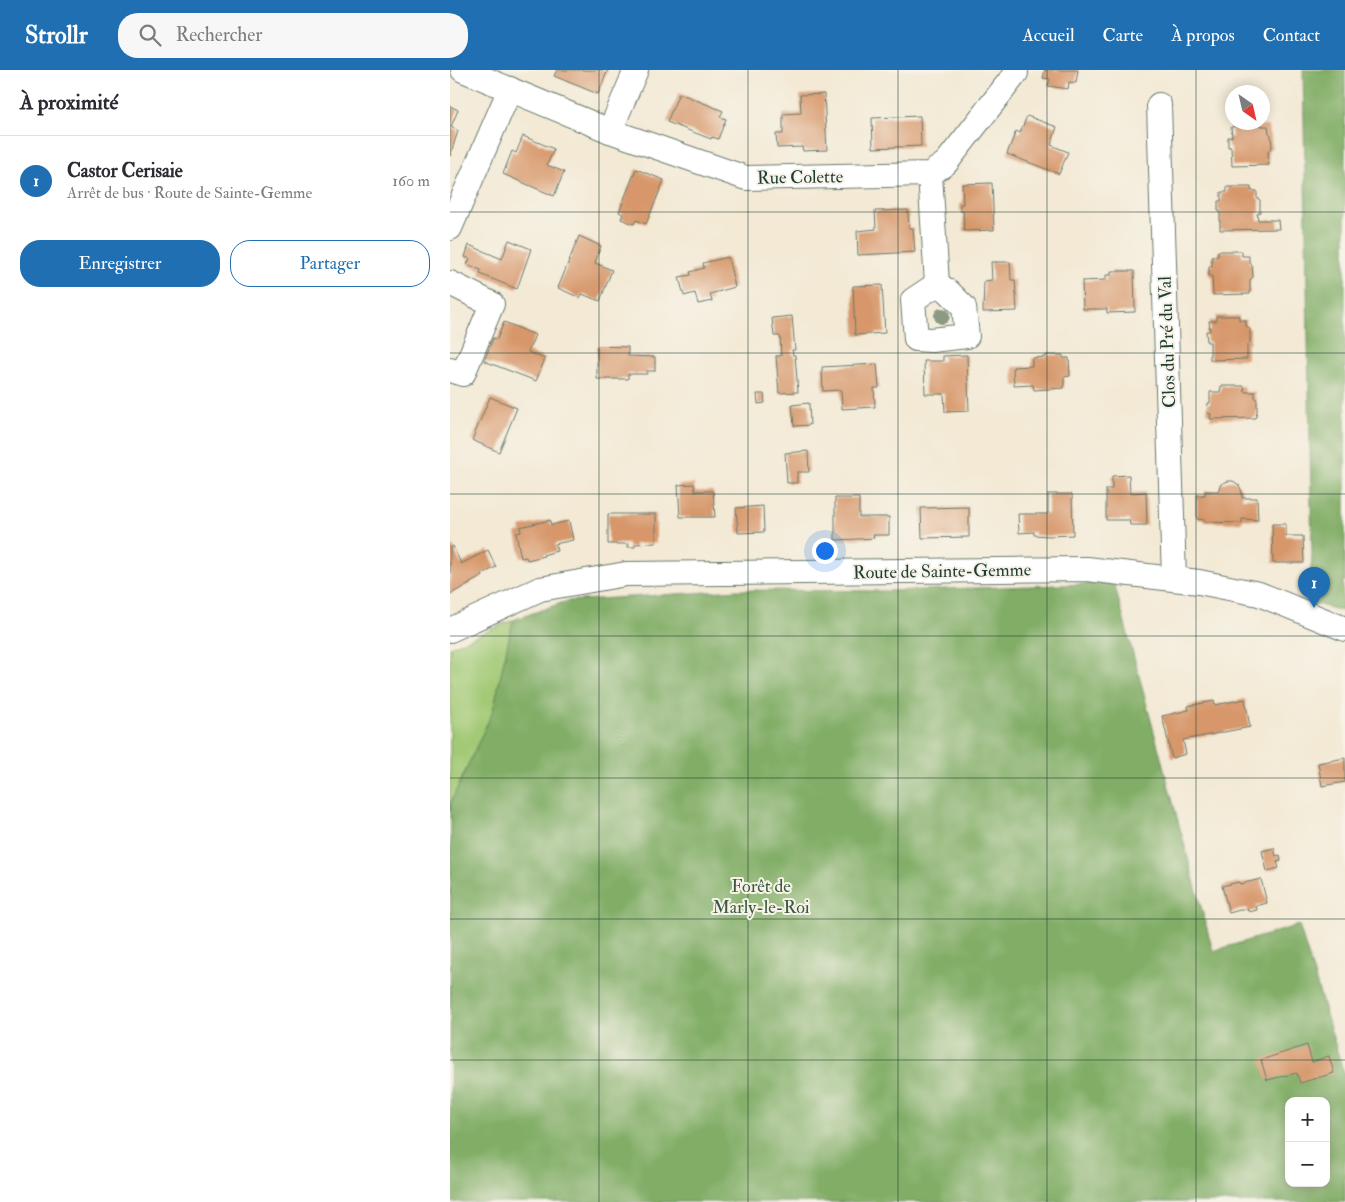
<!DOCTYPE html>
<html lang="fr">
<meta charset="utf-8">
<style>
:root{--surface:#fff;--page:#f7f7f7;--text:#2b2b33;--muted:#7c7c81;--line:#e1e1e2;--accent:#1f6fb2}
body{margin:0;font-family:"IM FELL Double Pica",serif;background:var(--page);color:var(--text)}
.controls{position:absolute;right:15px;bottom:15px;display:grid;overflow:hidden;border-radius:10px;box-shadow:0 2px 12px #0003}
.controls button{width:45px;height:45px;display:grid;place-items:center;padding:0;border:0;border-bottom:1px solid var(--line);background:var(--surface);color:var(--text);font:25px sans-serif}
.compass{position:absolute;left:775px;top:15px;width:45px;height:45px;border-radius:50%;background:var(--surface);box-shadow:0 2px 12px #0003;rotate:146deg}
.you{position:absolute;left:374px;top:480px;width:18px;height:18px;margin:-12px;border:4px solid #fff;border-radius:50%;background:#1a73e8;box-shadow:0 0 0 8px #1a73e833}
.badge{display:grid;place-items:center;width:32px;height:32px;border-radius:50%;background:var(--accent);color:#fff;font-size:16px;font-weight:700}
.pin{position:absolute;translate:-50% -41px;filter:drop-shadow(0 1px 2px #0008)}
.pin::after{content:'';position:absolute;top:26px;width:18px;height:15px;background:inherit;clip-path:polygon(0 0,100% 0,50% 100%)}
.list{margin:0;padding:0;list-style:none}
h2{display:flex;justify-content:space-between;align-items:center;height:65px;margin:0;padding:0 20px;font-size:21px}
h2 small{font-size:16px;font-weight:400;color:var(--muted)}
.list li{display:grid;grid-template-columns:32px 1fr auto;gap:15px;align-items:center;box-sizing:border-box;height:90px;padding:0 20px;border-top:1px solid var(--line)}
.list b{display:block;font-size:19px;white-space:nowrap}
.list p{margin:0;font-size:16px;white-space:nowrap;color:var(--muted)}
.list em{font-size:16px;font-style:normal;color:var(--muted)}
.actions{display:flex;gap:10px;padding:15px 20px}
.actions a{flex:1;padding:11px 0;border:1px solid var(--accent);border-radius:20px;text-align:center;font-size:18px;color:var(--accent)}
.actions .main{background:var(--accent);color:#fff}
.icon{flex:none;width:28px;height:28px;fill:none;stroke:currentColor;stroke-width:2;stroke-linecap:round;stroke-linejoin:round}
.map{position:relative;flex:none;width:895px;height:1132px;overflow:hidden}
header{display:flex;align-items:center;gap:30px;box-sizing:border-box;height:70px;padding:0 25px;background:var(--accent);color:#fff}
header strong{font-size:24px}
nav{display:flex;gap:28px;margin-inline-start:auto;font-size:18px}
.search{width:350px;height:45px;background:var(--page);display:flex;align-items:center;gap:12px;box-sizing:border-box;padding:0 18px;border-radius:20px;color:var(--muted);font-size:19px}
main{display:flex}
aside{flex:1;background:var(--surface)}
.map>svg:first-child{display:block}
.green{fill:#a2c974;stroke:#608354}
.forest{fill:#81ad66;stroke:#50754d;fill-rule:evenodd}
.building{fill:#d7976a}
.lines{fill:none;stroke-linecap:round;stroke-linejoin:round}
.minor-casing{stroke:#69796c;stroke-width:26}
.minor{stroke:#fff;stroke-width:24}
.tree{fill:#8d9a83}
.grid{fill:none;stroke:#1f3d34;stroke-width:1;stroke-opacity:0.55}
.labels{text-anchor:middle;stroke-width:4;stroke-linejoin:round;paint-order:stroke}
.street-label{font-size:18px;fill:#1f3d34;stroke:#f7f3e8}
.park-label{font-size:18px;fill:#395941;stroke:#f7f3e8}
</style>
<header>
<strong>Strollr</strong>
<div class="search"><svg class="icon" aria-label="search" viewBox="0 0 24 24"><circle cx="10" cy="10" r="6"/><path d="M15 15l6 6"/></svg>Rechercher</div>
<nav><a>Accueil</a><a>Carte</a><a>À propos</a><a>Contact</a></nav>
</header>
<main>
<aside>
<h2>À proximité<small></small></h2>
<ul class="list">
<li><span class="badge">1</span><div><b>Castor Cerisaie</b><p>Arrêt de bus · Route de Sainte-Gemme</p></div><em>160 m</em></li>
</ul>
<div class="actions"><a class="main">Enregistrer</a><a>Partager</a></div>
</aside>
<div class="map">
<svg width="895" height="1132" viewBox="0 0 895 1132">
<rect width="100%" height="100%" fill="#f7f3e8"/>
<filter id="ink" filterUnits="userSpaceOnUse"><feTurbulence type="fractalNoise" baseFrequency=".02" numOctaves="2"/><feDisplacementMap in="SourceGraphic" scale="10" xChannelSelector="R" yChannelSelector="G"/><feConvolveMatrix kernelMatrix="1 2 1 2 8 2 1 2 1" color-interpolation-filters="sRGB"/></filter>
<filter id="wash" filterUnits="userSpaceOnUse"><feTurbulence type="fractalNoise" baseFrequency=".0096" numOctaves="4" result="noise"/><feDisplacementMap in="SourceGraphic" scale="20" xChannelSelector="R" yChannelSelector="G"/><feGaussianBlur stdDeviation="1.12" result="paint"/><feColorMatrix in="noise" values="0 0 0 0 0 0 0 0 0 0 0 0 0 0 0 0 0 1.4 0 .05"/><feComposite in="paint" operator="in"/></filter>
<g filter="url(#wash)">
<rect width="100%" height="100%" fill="#f3e9d4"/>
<path class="green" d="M63,550L43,641L1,732L0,742V577Z"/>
<g class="forest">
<path d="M853,0H895V511L893,512L892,541L858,532L862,486Z"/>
<path d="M664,513L763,881L849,855L895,1007V1132H0L1,732L43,641L63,550L117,531L288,520L440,521ZM839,1031H876V1113H839Z"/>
</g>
<g id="blocks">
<g class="building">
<path d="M107,0H158L148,24L104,6Z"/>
<path d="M595,0H628L626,13L619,12L618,19L598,16L600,9L593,8Z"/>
<path d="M229,23L273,41L270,47L276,49L268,69L262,67L261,69L217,52Z"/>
<path d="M374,24L377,80L353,81L352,77L327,78L326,64H333V44L351,43L350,25Z"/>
<path d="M0,36L8,40L1,57L8,61L0,86Z"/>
<path d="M470,46L471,76L423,78L422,48Z"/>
<path d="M577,46L607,57L601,75L618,82L609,104L557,84L566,61L570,63Z"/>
<path d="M788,52H811V56H818L819,63L821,65L822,77L818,81L819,95L782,96L781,77H778V67H782L781,57L788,56Z"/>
<path d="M73,66L104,79L97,95L114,102L104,126L53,104L62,81L66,83Z"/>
<path d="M186,99L214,110L196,154L186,150L184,154L171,149L173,144L169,142Z"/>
<path d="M542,113L544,160L514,161L513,141H510V134H513L512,114Z"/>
<path d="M777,117H801V121H807V128L810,130V142L807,144L808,150H828L829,159L770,160V141H768V131H771V122H777Z"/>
<path d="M458,140L459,158H463L465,182L408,185L407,161L426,159L425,141Z"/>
<path d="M129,166L151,176L145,193L162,200L150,231L132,224L130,228L108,218Z"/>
<path d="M59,170L81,179L67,219L30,204L31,200L17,194L20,189L15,187L19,175L52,189Z"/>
<path d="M768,181H792V186H799V192L802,195L803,207L800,210V224L763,225L762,206H759V196H762V186H768Z"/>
<path d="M278,187L285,217L260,224L262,231L248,234L245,223L234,226L229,207L241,205L240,202L254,198L253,193Z"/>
<path d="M541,192H560L561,210H565L567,241L533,242L534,211L542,210Z"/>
<path d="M661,201H684L685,242L657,243V239H633L632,211L656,210V205H661Z"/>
<path d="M432,215L435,263L405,265L403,216Z"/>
<path d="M342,246L345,280H342L343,285H345L348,322L329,323L326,286H331L330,266H324L322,248Z"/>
<path d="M766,246H789V250H796V256L800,259V272L797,275V289L760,290V272H757L756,261H760L759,251H766Z"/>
<path d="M54,252L85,265L78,282L95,289L86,311L34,291L43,268L47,269Z"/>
<path d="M147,276L178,277V286L205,287V301H197V304H178V309H147Z"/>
<path d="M517,285L519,341L495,342L494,324H475L474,291H493V286Z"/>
<path d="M596,285H613V288H619L620,306L614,307V318L584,320L583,315L564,316L563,297L582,296V288L596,287Z"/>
<path d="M427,294L429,318H424L425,337L392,339L391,320L373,321L372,297Z"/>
<path d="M771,316H794L795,322H805V327L807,330V342L805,348L760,349L761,344L757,343L758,333H760V322H770Z"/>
<path d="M307,324H314L315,333L308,334Z"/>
<path d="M40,327L67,338L49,382L22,370Z"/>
<path d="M359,333L360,355L344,356L342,335Z"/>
<path d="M358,381L359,402H347V413H337L335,383Z"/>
<path d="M679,405L680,423L696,422L697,455H680L679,450H656V419H662V406Z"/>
<path d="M778,411H783L789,415L792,422V428H807L808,450L792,449V453L755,452V450L747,449V425H755V421H768L771,414Z"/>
<path d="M244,414L245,421H263L265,447H230L228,415Z"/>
<path d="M598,424H622L623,465L599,466L584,465V462L569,463L568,444H598Z"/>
<path d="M385,428H409V447H439V465H423L424,468L409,469L385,470Z"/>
<path d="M313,436L314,462L288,463L286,438Z"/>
<path d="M519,437V467L472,468L471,438Z"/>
<path d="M158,444H206V473L185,474V477H178V474H158Z"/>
<path d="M100,450L101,455L119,451L123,470L105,474L107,481L93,485L94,486L77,490L76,487L71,488L66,463L71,462L70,457Z"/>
<path d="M822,454H836V466H853L854,493H823Z"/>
<path d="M3,476L11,494L38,480L46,497L32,504L33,506L20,513V514L0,524V478Z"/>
<path d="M795,629L800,657L733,670L736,684L722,688L712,646L739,640L738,636L764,631L765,635Z"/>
<path d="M895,688V712L872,716L868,693Z"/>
<path d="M824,778L826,786L830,785L831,791L827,792L829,798L817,801L812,781Z"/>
<path d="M811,809L817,833L806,836L807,840L799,842L797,838L779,843L772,816L789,812L790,814Z"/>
<path d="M857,975L862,992L879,986L884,1003L850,1013L847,1003L817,1010L811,990Z"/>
</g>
</g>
</g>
<g filter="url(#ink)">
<use href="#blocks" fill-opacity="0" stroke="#69796c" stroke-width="1"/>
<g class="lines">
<g class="minor-casing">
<g id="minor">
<path d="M13,0L160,61L296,108L480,104L496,93L566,3V0"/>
<path d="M709,35L724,509"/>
<path d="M160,61L186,0"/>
<path d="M480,104L487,214"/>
<path d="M0,158L60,19"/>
<path d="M0,213L42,234L13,304L0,300"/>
<path d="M487,214L498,221L514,237L517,266L481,270L466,269L463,230Z"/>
<path d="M0,560L90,519L176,504L637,499L749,512L809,524L895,559"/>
</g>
</g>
<use href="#minor" class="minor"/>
</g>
<circle class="tree" cx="492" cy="246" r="8"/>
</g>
<path class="grid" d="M149,0V1132M298,0V1132M448,0V1132M597,0V1132M746,0V1132M0,142H895M0,283H895M0,424H895M0,566H895M0,708H895M0,849H895M0,990H895"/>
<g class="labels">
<g class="street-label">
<text transform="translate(350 107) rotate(-1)" y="6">Rue Colette</text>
<text transform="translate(717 272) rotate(-92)" y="6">Clos du Pré du Val</text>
<text transform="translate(492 501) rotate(-1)" y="6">Route de Sainte-Gemme</text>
</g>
<g class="park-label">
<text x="311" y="822">Forêt de<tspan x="311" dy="21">Marly-le-Roi</tspan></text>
</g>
</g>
</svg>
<div class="controls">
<button>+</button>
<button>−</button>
</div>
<svg class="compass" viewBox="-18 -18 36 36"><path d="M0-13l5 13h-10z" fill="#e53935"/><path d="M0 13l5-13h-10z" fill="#7c7c81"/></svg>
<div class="you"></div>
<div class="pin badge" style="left:864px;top:538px">1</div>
</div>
</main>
